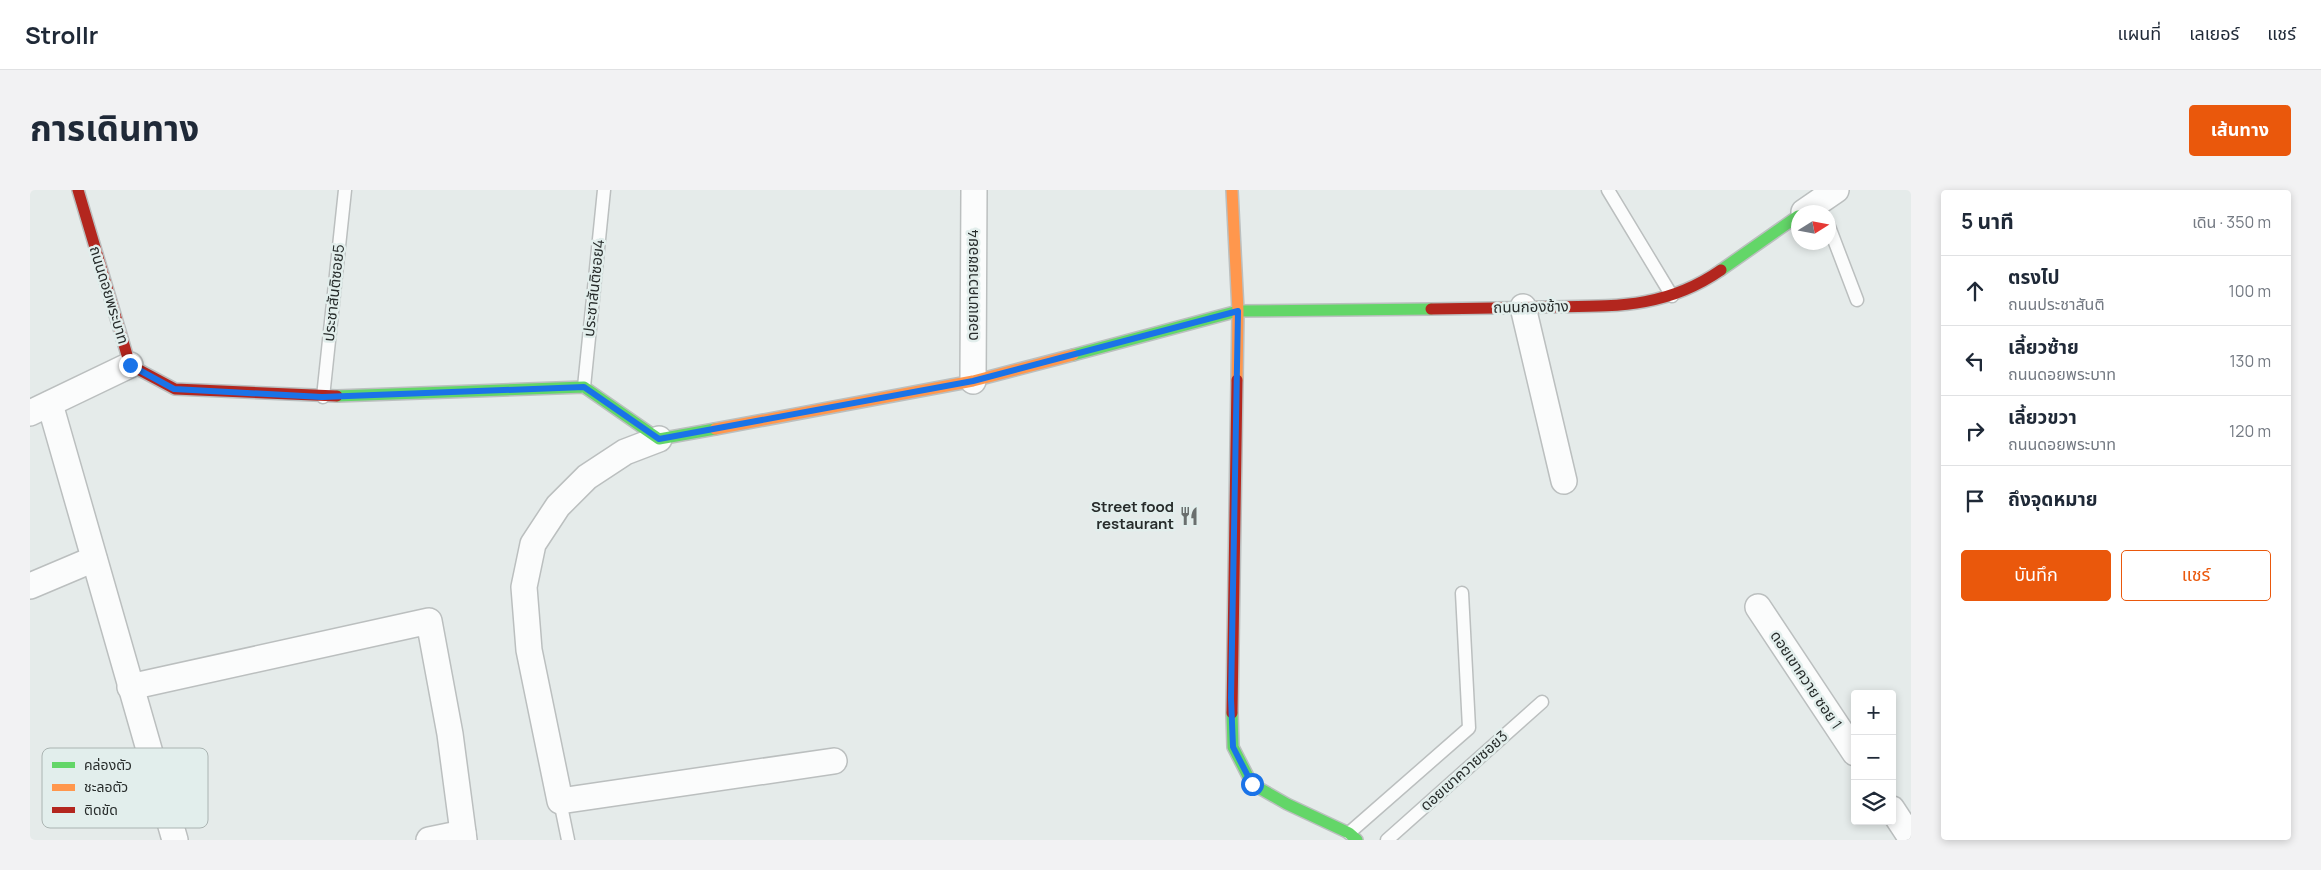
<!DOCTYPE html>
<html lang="th">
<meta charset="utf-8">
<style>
:root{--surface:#fff;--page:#f2f2f3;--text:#1f2937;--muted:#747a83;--line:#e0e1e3;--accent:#ea580c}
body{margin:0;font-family:Manrope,"Noto Sans Thai",sans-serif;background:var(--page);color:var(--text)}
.controls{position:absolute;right:15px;bottom:15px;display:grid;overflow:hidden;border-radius:5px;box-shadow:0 2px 8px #0003}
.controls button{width:45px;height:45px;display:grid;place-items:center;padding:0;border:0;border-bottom:1px solid var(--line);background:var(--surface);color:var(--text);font:25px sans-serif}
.compass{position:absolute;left:1761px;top:15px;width:45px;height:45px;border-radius:50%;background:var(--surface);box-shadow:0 2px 8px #0003;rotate:79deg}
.stop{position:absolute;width:15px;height:15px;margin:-11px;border:4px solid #1a73e8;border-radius:50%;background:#fff}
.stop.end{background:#1a73e8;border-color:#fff;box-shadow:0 1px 5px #0008}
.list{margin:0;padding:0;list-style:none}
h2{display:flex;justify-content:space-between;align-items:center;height:65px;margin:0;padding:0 20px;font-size:21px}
h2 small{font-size:16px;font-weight:400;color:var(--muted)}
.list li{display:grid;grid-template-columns:32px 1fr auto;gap:15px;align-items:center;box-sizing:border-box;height:70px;padding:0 20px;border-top:1px solid var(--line)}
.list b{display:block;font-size:19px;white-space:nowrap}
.list p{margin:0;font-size:16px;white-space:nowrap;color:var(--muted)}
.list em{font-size:16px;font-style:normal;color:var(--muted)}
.actions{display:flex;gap:10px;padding:15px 20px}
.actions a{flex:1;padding:11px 0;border:1px solid var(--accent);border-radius:5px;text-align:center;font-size:18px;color:var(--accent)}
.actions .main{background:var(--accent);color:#fff}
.icon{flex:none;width:28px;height:28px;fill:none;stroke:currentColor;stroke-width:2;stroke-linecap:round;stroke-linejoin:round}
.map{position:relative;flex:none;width:1881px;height:650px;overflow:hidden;border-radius:5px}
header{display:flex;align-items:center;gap:30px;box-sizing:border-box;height:70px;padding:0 25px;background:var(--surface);border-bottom:1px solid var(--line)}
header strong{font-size:24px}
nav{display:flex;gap:28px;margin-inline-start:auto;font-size:18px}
.intro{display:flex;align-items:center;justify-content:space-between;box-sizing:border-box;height:120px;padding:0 30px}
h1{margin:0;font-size:35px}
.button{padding:12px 22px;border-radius:5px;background:var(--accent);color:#fff;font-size:18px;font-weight:700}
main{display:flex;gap:30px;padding:0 30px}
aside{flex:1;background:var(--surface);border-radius:5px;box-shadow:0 2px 8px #0003}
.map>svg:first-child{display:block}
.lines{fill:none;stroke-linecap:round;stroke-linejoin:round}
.lane-casing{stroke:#bbbfbf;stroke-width:15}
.street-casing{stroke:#bbbfbf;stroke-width:28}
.fast-casing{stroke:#bbbfbf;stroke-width:14}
.slow-casing{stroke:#bbbfbf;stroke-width:14}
.jam-casing{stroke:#bbbfbf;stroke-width:14}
.lane{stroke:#fbfcfc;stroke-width:12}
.street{stroke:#fbfcfc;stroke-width:25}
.fast{stroke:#63d668;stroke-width:11}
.slow{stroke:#ff974d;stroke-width:11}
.jam{stroke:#b3261e;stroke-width:11}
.route{stroke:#1a73e8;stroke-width:6}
.labels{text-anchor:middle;stroke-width:5;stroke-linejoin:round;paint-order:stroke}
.street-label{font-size:15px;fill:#272c2b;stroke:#e2eeec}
.poi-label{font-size:15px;font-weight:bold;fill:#272c2b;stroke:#e2eeec;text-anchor:end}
.key{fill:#e2eeec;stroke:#aab4b2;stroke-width:1}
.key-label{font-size:14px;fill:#272c2b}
</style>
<header>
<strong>Strollr</strong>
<nav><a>แผนที่</a><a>เลเยอร์</a><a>แชร์</a></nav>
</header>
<div class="intro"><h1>การเดินทาง</h1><a class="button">เส้นทาง</a></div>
<main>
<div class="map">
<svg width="1881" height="650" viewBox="0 0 1881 650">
<rect width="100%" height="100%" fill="#e5ebea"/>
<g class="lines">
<g class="lane-casing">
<g id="lane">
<path d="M1578,0L1642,106"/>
<path d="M1798,34L1827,110"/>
<path d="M554,197L574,0"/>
<path d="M293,207L315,0"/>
<path d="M530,611L538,650"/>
<path d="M1319,643L1439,538L1432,403"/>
<path d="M1357,650L1512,512"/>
</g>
</g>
<g class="street-casing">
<g id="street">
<path d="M1774,22L1806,0"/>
<path d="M1493,117L1534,291"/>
<path d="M943,191L944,0"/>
<path d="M20,214L145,650"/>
<path d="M0,223L100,175"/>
<path d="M629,249L595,262L557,287L528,316L503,354L494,397L499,460L530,611L804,571"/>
<path d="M0,396L64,369"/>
<path d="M1728,417L1825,563"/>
<path d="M100,497L399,431L420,544L434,650"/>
<path d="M1862,619L1881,648"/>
<path d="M399,650L433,643"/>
</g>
</g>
<g class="fast-casing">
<g id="fast">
<path d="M1691,80L1768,26"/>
<path d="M1043,165L1208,121L1401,119"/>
<path d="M307,206L554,197L629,249L685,239"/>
<path d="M1202,523L1203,557L1222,594L1257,614L1319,643L1327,650"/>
</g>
</g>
<g class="slow-casing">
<g id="slow">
<path d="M1202,0L1208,121L1207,190"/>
<path d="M685,239L943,191L1043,165"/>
</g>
</g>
<g class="jam-casing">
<g id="jam">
<path d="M48,0L100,175L145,199L307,206"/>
<path d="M1401,119C1441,118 1480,118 1519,117C1583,116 1635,119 1691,80"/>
<path d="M1202,523L1207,190"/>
</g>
</g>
<use href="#lane" class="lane"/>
<use href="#street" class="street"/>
<use href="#fast" class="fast"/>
<use href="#slow" class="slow"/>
<use href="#jam" class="jam"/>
</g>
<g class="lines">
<path class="route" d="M100,175L144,199L292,207L554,197L629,249L943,191L1208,121L1201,508L1203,557L1222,594"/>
</g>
<defs>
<g id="restaurant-bare" transform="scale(1.5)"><path d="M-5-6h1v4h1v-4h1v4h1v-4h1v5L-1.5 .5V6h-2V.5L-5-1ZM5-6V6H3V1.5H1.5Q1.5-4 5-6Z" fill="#6a6f6e" stroke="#e2eeec" stroke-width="2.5" paint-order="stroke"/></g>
</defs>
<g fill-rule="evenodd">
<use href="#restaurant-bare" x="1159" y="326"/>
</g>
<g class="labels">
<g class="street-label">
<text transform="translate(943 95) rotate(-90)" y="5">ดอยเขาควายซอย4</text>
<text transform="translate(564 98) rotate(-84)" y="5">ประชาสันติซอย4</text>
<text transform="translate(304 103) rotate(-84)" y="5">ประชาสันติซอย5</text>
<text transform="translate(79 105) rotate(73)" y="5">ถนนดอยพระบาท</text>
<text transform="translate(1501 117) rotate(-1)" y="5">ถนนกองช้าง</text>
<text transform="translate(1776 490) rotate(56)" y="5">ดอยเขาควาย ซอย 1</text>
<text transform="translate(1434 581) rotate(-42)" y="5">ดอยเขาควายซอย3</text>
</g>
<g class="poi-label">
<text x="1144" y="322">Street food<tspan x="1144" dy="17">restaurant</tspan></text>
</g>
</g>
<rect x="12" y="558" width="166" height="80" rx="8" class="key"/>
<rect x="22" y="572" width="23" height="6" fill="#63d668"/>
<rect x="22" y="594" width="23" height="7" fill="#ff974d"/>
<rect x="22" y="617" width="23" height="6" fill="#b3261e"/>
<g class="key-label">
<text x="54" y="580">คล่องตัว</text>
<text x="54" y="602">ชะลอตัว</text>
<text x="54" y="625">ติดขัด</text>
</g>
</svg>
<div class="controls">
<button>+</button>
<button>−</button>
<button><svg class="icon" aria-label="layers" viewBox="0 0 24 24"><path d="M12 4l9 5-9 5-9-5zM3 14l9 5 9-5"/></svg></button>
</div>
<svg class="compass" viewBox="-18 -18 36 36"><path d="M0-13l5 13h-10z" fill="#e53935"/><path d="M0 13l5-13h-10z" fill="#747a83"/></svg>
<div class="stop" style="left:1222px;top:594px"></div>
<div class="stop end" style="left:100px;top:175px"></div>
</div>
<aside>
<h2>5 นาที<small>เดิน · 350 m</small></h2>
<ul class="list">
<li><svg class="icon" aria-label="ahead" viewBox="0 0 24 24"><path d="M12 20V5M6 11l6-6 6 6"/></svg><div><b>ตรงไป</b><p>ถนนประชาสันติ</p></div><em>100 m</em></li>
<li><svg class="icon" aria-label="left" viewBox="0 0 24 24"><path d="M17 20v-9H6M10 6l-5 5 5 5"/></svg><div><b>เลี้ยวซ้าย</b><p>ถนนดอยพระบาท</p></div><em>130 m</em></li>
<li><svg class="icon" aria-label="right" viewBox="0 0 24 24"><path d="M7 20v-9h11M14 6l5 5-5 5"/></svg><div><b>เลี้ยวขวา</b><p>ถนนดอยพระบาท</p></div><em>120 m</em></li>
<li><svg class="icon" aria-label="arrive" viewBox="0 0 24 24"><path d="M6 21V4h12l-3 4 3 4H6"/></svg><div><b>ถึงจุดหมาย</b></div></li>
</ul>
<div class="actions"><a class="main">บันทึก</a><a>แชร์</a></div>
</aside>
</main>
